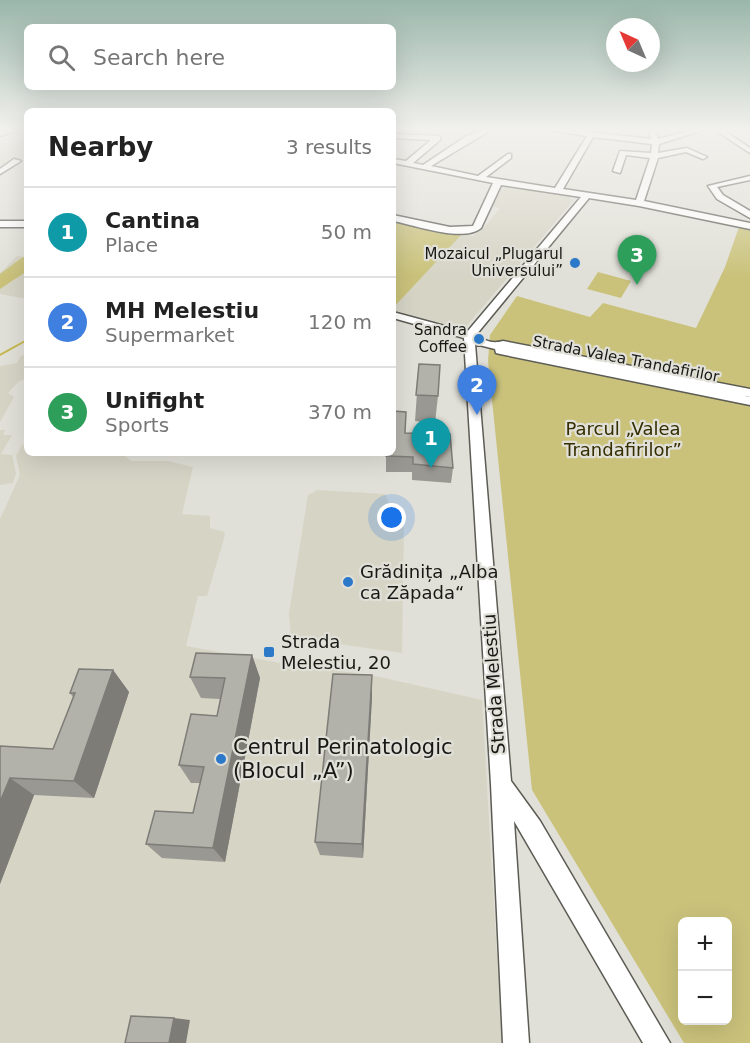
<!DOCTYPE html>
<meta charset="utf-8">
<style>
:root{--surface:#fff;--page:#f2f2f2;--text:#222;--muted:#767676;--line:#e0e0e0;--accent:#2c79c9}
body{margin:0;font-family:"DejaVu Sans",sans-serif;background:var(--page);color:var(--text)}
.controls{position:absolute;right:18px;bottom:18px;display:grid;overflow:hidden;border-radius:9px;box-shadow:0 6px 24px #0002}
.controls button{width:54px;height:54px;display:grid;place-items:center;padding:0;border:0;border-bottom:2px solid var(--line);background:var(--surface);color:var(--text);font:30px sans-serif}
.compass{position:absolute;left:606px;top:18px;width:54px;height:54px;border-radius:50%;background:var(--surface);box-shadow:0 6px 24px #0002;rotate:316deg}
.you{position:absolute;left:392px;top:518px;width:21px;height:21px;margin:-15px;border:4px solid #fff;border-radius:50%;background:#1a73e8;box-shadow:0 0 0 9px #1a73e833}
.badge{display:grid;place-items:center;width:39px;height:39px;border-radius:50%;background:var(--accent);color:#fff;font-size:20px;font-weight:700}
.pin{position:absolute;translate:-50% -50px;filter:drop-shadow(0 2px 3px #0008)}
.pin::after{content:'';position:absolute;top:32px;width:21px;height:18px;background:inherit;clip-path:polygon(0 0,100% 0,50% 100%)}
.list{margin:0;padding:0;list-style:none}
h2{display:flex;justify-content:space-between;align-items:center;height:78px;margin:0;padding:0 24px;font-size:26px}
h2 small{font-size:20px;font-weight:400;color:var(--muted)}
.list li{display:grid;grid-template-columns:39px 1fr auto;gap:18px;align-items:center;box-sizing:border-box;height:90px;padding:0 24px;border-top:2px solid var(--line)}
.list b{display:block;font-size:22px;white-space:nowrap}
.list p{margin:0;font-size:20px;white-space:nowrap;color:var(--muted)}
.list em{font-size:20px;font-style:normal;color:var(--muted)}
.icon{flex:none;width:33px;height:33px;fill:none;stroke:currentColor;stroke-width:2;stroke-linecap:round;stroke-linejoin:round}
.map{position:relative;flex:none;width:750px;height:1043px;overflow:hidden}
.search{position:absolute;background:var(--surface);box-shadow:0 6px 24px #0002;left:24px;top:24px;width:372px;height:66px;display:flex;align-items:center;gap:15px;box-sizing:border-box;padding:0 21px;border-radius:9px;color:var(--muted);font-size:22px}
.panel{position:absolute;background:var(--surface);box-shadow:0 6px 24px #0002;left:24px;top:108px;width:372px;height:348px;border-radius:9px}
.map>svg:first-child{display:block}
.built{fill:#d6d4c5}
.green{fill:#cac27b;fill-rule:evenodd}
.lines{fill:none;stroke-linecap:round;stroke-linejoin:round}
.stream{stroke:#c5b84e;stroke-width:2}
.minor-casing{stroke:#5c5c55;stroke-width:3}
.highway-casing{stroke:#5c5c55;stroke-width:3}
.minor{fill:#fff;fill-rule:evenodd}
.highway{fill:#fff;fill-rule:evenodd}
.wall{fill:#999892}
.shaded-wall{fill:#7d7c77}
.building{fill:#b2b1aa;stroke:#7d7c77;stroke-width:1.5}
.poi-dot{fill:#2c79c9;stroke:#e1e0d8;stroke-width:2}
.labels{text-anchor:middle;stroke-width:4.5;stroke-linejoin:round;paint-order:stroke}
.far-poi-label{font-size:15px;fill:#181815;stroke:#e1e0d8;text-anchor:end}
.far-street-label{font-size:15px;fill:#181815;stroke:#e1e0d8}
.park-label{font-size:18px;fill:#342e00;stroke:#e1e0d8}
.poi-label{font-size:18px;fill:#181815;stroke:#e1e0d8;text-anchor:start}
.street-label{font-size:18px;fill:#181815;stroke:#e1e0d8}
.near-poi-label{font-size:21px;fill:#181815;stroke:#e1e0d8;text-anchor:start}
</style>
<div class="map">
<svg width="750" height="1043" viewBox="0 0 750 1043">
<rect width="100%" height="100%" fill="#e1e0d8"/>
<g class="built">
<path d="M393,130H485L463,140L393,135Z"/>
<path d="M0,143H27V156L15,161L0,171Z"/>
<path d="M506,184L573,195L570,199L574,200L464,329L393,310L402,296L462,234L473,236L488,223L500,208L492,206L498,194Z"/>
<path d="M17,256L27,257V299L0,294V273Z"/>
<path d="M27,353V378L18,382L8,393L14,397L0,422V366L17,363L20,357Z"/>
<path d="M0,430H5L3,435H12L1,454L12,455L16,473L13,483L0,485Z"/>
<path d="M22,445H27V453H125L124,455L131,461H168L193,467L182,514L210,516V528L224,532L225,535L207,596H198L186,646L281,663L371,675L482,700L502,1043H0V519L20,475L16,456Z"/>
<path d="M318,490L385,494L396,520L404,527L402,653L291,637L289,613L308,495Z"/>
</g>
<g class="green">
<path d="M393,219L462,234L393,308Z"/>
<path d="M739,227L750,230V1043H684L532,790L488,361L490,335L517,296L590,317L603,303L696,328L725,267ZM682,922H728V1020H682Z"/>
<path d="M23,257L27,258V271L0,289V274Z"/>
<path d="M598,272L631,281L621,298L587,289Z"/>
</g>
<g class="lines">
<path class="stream" d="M0,355L27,340"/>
<g class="minor-casing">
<g id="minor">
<path d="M481,130H491L431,166L478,176L508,154H511V158L486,177L555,188L587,136L548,130H573L651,139L649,130H656L658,139L692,130H704L659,144L658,153L687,148L707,157L703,159L686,152L658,158L644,201L750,223V229L639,206L589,198L476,335C486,341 492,344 503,341L750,389V397L507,349L750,397V405L500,354L496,353L495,349L475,344L511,781L540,821L670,1043H643L514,821L529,1043H503L491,784L464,338L393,318V312L467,332L581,197L501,185L481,228C463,243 415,225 393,221V215L450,227L473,226L493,183L393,163V159L406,161L431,140L393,138V134L440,136V140L413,163L423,165L465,137ZM593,137L652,144L651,153L620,151L613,171L620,173L626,155L650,158L636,200L563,189Z"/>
<path d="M715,130H723L750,148V153Z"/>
<path d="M14,159L21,161L0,174V169Z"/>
<path d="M750,176V180L717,187L723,195L750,211V218L717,199L708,186Z"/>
<rect x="0" y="221" width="27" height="6"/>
</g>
</g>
<g class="highway-casing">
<path id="highway" d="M0,130H18L0,136Z"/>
</g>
<use href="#minor" class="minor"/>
<use href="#highway" class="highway"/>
</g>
<g class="wall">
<path d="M419,364L438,396L435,423L415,421Z"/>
<path d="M405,433L453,468L451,483L412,480V472H386V453Z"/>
<path d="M252,655L260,678L225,862L162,858L146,844L193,813L200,783H191L179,765L217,716L220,699L201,698L190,677Z"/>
<path d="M113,670L129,692L94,798L34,795L0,884V746L53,749L73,697L70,693Z"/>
<path d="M372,675V697L363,858L320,855L315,842Z"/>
</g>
<g class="shaded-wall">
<path d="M252,655L260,678L225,862L213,848Z"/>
<path d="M113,670L129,692L94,798L74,781Z"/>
<path d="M372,675V697L363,858L362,844Z"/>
<path d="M10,778L34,795L0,884V802Z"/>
<path d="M174,1018L190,1020L186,1043H169Z"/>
</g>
<g class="building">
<path d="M419,364L440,365L438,396L416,395Z"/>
<path d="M393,411L406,412L405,433L450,434L453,468L413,464V457L386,456V453H393Z"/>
<path d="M196,653L252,655L213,848L146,844L155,811L193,813L204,767L179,765L191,714L217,716L225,678L190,677Z"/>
<path d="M79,669L113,670L74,781L10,778L0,802V746L53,749L75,693H70Z"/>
<path d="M333,674L372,675L362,844L315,842Z"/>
<path d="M131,1016L174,1018L169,1043H125Z"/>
</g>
<linearGradient id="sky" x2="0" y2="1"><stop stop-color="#9ab6aa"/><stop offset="0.47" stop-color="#f2f1ed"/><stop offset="1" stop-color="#f2f1ed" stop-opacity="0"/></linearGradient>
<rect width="750" height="276" fill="url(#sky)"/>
<g class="poi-dot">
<circle cx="575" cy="263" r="6"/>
<circle cx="479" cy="339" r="6"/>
<circle cx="348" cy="582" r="6"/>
<rect x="263" y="646" width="12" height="12" rx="3"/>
<circle cx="221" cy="759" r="6"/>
</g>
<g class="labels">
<g class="far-poi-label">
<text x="563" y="259">Mozaicul „Plugarul<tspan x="563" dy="17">Universului”</tspan></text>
<text x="467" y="335">Sandra<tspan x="467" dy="17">Coffee</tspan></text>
</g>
<g class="far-street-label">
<text transform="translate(626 359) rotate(11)" y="5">Strada Valea Trandafirilor</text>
</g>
<g class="park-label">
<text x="623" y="435">Parcul „Valea<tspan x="623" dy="21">Trandafirilor”</tspan></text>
</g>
<g class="poi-label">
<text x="360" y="578">Grădinița „Alba<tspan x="360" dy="21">ca Zăpada“</tspan></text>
<text x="281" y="648">Strada<tspan x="281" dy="21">Melestiu, 20</tspan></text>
</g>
<g class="street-label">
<text transform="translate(494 684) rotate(-94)" y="6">Strada Melestiu</text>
</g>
<g class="near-poi-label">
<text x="233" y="754">Centrul Perinatologic<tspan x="233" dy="24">(Blocul „A”)</tspan></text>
</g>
</g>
</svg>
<div class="controls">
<button>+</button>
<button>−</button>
</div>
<svg class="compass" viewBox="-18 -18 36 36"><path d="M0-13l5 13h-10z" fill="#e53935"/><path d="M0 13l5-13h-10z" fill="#767676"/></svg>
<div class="you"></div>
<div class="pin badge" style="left:431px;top:468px;background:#0f9aa8">1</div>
<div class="pin badge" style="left:477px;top:415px;background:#3f7fe0">2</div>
<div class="pin badge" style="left:637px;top:285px;background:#2e9e5b">3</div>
<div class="search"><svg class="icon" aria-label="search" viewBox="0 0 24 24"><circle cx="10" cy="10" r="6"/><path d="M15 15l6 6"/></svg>Search here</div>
<section class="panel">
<h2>Nearby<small>3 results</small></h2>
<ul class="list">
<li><span class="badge" style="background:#0f9aa8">1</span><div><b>Cantina</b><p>Place</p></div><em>50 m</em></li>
<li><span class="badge" style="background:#3f7fe0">2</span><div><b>MH Melestiu</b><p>Supermarket</p></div><em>120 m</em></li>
<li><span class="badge" style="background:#2e9e5b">3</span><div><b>Unifight</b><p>Sports</p></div><em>370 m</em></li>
</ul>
</section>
</div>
